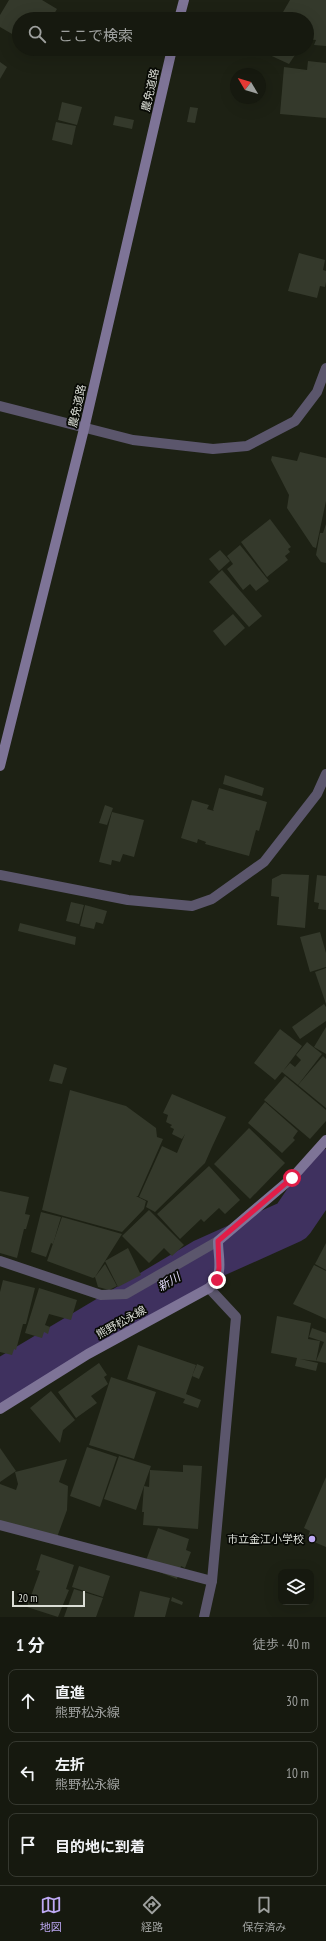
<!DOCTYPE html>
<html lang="ja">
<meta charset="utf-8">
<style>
:root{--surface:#16190f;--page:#23261d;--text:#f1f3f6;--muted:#9ea09e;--line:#35382f;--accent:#bea9f4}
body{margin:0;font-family:"PT Sans Narrow","Noto Sans JP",sans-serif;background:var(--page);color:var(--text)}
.controls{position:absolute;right:12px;bottom:12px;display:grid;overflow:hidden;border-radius:8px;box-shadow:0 4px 16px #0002}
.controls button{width:36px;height:36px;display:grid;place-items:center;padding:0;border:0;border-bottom:1px solid var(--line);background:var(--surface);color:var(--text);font:20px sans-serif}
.compass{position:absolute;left:230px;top:68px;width:36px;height:36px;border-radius:50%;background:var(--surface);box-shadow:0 4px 16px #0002;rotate:308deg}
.scale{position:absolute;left:12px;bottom:10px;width:73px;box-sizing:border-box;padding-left:4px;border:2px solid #dbded6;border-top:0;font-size:11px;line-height:14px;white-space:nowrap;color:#dbded6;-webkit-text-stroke:3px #080a05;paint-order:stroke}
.stop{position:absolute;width:12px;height:12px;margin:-9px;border:3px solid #e11d48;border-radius:50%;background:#fff}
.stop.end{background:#e11d48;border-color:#fff;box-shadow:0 1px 4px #0008}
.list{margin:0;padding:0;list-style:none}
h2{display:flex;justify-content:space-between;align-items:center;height:52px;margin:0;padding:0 16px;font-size:17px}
h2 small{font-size:13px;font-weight:400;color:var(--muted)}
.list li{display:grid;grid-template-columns:26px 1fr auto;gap:12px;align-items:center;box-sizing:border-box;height:64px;margin:0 8px 8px;padding:0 8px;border:1px solid var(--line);border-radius:8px}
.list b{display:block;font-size:15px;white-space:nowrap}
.list p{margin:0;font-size:13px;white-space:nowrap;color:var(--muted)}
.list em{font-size:13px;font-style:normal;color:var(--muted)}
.icon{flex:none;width:22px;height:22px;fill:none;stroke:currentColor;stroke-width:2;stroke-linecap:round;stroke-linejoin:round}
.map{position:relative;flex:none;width:326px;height:1617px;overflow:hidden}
.search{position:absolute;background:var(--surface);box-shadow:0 4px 16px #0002;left:12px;right:12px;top:12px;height:44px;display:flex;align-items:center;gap:10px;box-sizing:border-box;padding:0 14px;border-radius:22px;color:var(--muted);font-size:15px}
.sheet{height:268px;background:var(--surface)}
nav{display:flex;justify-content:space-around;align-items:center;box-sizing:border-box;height:56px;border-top:1px solid var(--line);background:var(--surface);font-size:11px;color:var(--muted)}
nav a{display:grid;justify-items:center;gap:2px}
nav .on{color:var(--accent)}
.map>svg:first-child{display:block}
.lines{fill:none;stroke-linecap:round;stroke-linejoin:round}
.river{stroke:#3f315f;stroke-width:44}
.building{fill:#34392b}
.street{stroke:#5b566c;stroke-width:10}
.secondary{stroke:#7e7497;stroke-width:10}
.route{stroke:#e11d48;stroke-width:5}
.poi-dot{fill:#bea9f4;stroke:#080a05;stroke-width:1.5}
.labels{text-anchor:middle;stroke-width:3.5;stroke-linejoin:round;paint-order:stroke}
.street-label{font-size:11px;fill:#dbded6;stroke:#080a05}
.poi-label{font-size:11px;fill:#dbded6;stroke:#080a05;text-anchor:end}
.water-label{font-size:12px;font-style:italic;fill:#ded6f6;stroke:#080a05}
</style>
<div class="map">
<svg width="326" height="1617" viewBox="0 0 326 1617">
<rect width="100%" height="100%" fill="#1d2114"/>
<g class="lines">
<path class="river" d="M0,1382L205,1260L292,1221L326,1171"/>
</g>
<g class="building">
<path d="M9,0H42L57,9L51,19H19V38L0,27V15Z"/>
<path d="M290,0H326V46L314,45L316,40L307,39V19H279Z"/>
<path d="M262,49H299L289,64L261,51Z"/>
<path d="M308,61L326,63V118L280,114L284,67L307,70Z"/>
<path d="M0,62L7,67L0,79Z"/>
<path d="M62,102L82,107L77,125L58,120Z"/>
<path d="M190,107L198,108L195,123L187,122Z"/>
<path d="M115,116L134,120L132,129L113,125Z"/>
<path d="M56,122L76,126L72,145L52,140Z"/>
<path d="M299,253L325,260L323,270L326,271V282L325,287L320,286L317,298L288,291Z"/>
<path d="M300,452L326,458V501L316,548L313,547L287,508L289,495L271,460L272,456L297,461Z"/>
<path d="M270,519L291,547L288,549L290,552L285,556L288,560L267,577L241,542Z"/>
<path d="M326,524V563L321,562L316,555L320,533H323Z"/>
<path d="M240,545L269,581L256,591L250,584L243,590L227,569L233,564L227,556Z"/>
<path d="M220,550L230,561L219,571L209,559Z"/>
<path d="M222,570L262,616L249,627L209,582Z"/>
<path d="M233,614L245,628L225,646L213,631Z"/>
<path d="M225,775L264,788L262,796L223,784Z"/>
<path d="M219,788L267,802L259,831L256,830L249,856L205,844L206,842L198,839L197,843L181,838L192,800L209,805L207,809L214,811L213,810Z"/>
<path d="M105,805L113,808L107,825L99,823Z"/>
<path d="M112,812L144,820L134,857L123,854L120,862L112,860L111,865L99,862Z"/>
<path d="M282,874L309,875L305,928L277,925L279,897L271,896L272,879Z"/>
<path d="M317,875L326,876V910L318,909L319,903L314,902Z"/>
<path d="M71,902L84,905L79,924L66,921Z"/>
<path d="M85,905L107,911L103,924L96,922L94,929L80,926Z"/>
<path d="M20,923L76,937L75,945L18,931Z"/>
<path d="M320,932L326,953V967L310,972L300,937Z"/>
<path d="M326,968V1004L315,972Z"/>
<path d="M324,1004L326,1007V1021L300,1039L292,1027Z"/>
<path d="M326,1027V1054L314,1047Z"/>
<path d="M280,1029L302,1046L283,1071L290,1063L295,1067L301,1060L296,1055L307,1042L322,1054L298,1085L282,1072L275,1080L254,1063Z"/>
<path d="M323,1056L326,1059V1108L298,1085Z"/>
<path d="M54,1064L67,1068L62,1084L49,1081Z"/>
<path d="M285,1076L326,1110V1121L310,1139L264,1100Z"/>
<path d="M70,1090L126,1106L156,1128L157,1137L163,1139L138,1196H136L146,1201L144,1209L122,1232L42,1210Z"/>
<path d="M172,1094L226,1117L212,1147L206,1143L212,1147L205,1163L155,1212L146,1207L148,1201L139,1197L162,1146L177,1153L185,1134L182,1139L172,1134L174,1129L170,1127L172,1125L166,1122L168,1115L163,1113Z"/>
<path d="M265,1102L298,1131L293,1138L295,1140L282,1153L248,1123Z"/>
<path d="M249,1128L285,1163L250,1199L214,1164Z"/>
<path d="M209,1166L240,1200L225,1214L219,1208L204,1222L201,1219L180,1239L157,1214Z"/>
<path d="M0,1191L29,1197L25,1214L30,1215L26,1229H24L17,1258L0,1253Z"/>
<path d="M149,1210L184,1245L172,1256L164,1248L149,1263L122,1236Z"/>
<path d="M41,1212L61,1217L53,1244L51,1243L46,1257L31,1252Z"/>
<path d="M62,1217L122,1234L95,1277L105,1264L117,1286L109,1290L98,1287L95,1277L93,1278L47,1261Z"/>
<path d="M326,1243V1270L315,1264Z"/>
<path d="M128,1248L141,1275L118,1287L105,1261Z"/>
<path d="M314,1265L326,1271V1319L293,1304Z"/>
<path d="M3,1280L35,1288L26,1324H23L16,1350L14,1349L12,1355L0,1352V1292Z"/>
<path d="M39,1288L77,1300L71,1320L49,1314L45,1325L50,1327L48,1334L44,1332L42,1338L25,1333Z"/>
<path d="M277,1316L311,1323L308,1339L320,1341L316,1361L300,1359L318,1363L316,1371L295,1366L297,1358L271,1353Z"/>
<path d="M312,1328L326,1333V1363L316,1361L324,1342L309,1337Z"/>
<path d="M138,1345L196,1365L186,1394L201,1400L198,1408L183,1403L185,1399L127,1379Z"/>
<path d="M99,1363L107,1375L104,1377L108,1384L91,1396L97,1403L76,1418L58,1392Z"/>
<path d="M197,1364L204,1367L199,1379L192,1376Z"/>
<path d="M111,1377L156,1392L134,1459L89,1445Z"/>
<path d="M51,1391L75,1420L63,1430L60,1443L30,1408Z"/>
<path d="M87,1447L117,1457L100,1507L70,1496Z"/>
<path d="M0,1448L16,1471L0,1482Z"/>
<path d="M119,1456L151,1466L144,1486L149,1487L150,1470L183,1472V1465L202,1466L198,1529L143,1525L144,1512H142L144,1486L136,1510L104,1499Z"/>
<path d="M67,1459L59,1482L68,1486L67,1510L56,1540L0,1521V1484L16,1490L18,1484L15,1472Z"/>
<path d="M326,1477V1547L307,1539L310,1531L304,1528Z"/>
<path d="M158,1528L189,1539L186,1550L191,1552L185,1568L181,1566L177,1579L144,1566Z"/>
<path d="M41,1554L74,1565L66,1589L69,1590L58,1617L27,1607L40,1571L36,1570Z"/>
<path d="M79,1566L110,1576L103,1597L72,1587Z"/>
<path d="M74,1589L103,1598L96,1617H64Z"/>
<path d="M140,1591L170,1598L165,1617H134Z"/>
<path d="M172,1597L183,1602L182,1605L171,1601Z"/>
</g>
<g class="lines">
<g class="street">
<path d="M0,406L133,440L213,449L247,446L295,421L317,392L326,368"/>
<path d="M0,875L128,900L192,906L212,899L264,862L317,794L326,774"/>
<path d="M0,1261L101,1295L126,1294L218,1241"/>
<path d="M0,1525L212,1581"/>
<path d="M204,1617L212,1581L236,1317L209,1288"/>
</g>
<g class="secondary">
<path d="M179,19L184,0"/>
<path d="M0,766L84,429L172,49"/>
<path d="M0,1409L88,1354L209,1288C225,1273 218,1260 218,1241L292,1178L326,1140"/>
</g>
</g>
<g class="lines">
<path class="route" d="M217,1280L219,1268L218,1241L292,1178"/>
</g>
<circle class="poi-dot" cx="312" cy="1539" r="4"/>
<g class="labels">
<g class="street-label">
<text transform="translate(150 90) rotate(-77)" y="4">農免道路</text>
<text transform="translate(77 406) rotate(-77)" y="4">農免道路</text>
<text transform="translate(121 1322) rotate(-29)" y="4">熊野松永線</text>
</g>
<g class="poi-label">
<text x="304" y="1543">市立金江小学校</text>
</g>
<g class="water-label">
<text transform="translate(169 1282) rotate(-31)" y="4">新川</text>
</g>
</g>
</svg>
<div class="controls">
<button><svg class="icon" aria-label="layers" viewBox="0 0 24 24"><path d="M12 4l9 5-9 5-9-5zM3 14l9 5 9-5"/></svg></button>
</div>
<svg class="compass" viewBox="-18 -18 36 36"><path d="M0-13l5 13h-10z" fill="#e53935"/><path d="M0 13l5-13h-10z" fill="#9ea09e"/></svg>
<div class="scale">20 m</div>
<div class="stop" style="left:292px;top:1178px"></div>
<div class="stop end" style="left:217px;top:1280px"></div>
<div class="search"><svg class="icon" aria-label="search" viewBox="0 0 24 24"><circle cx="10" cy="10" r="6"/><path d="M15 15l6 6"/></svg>ここで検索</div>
</div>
<section class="sheet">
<h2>1 分<small>徒歩 · 40 m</small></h2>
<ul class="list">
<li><svg class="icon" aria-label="ahead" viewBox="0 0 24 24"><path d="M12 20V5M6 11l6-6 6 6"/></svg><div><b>直進</b><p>熊野松永線</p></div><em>30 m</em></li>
<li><svg class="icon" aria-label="left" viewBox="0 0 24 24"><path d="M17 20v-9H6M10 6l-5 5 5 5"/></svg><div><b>左折</b><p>熊野松永線</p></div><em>10 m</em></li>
<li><svg class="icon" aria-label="arrive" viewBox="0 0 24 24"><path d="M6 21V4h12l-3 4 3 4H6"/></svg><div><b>目的地に到着</b></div></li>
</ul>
</section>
<nav>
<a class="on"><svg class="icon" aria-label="map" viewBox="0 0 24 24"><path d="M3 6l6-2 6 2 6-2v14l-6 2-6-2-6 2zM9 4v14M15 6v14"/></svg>地図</a>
<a><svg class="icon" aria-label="directions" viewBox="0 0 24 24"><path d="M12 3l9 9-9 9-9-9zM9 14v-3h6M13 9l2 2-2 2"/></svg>経路</a>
<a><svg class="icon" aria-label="saved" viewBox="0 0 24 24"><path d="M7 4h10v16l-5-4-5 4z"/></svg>保存済み</a>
</nav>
